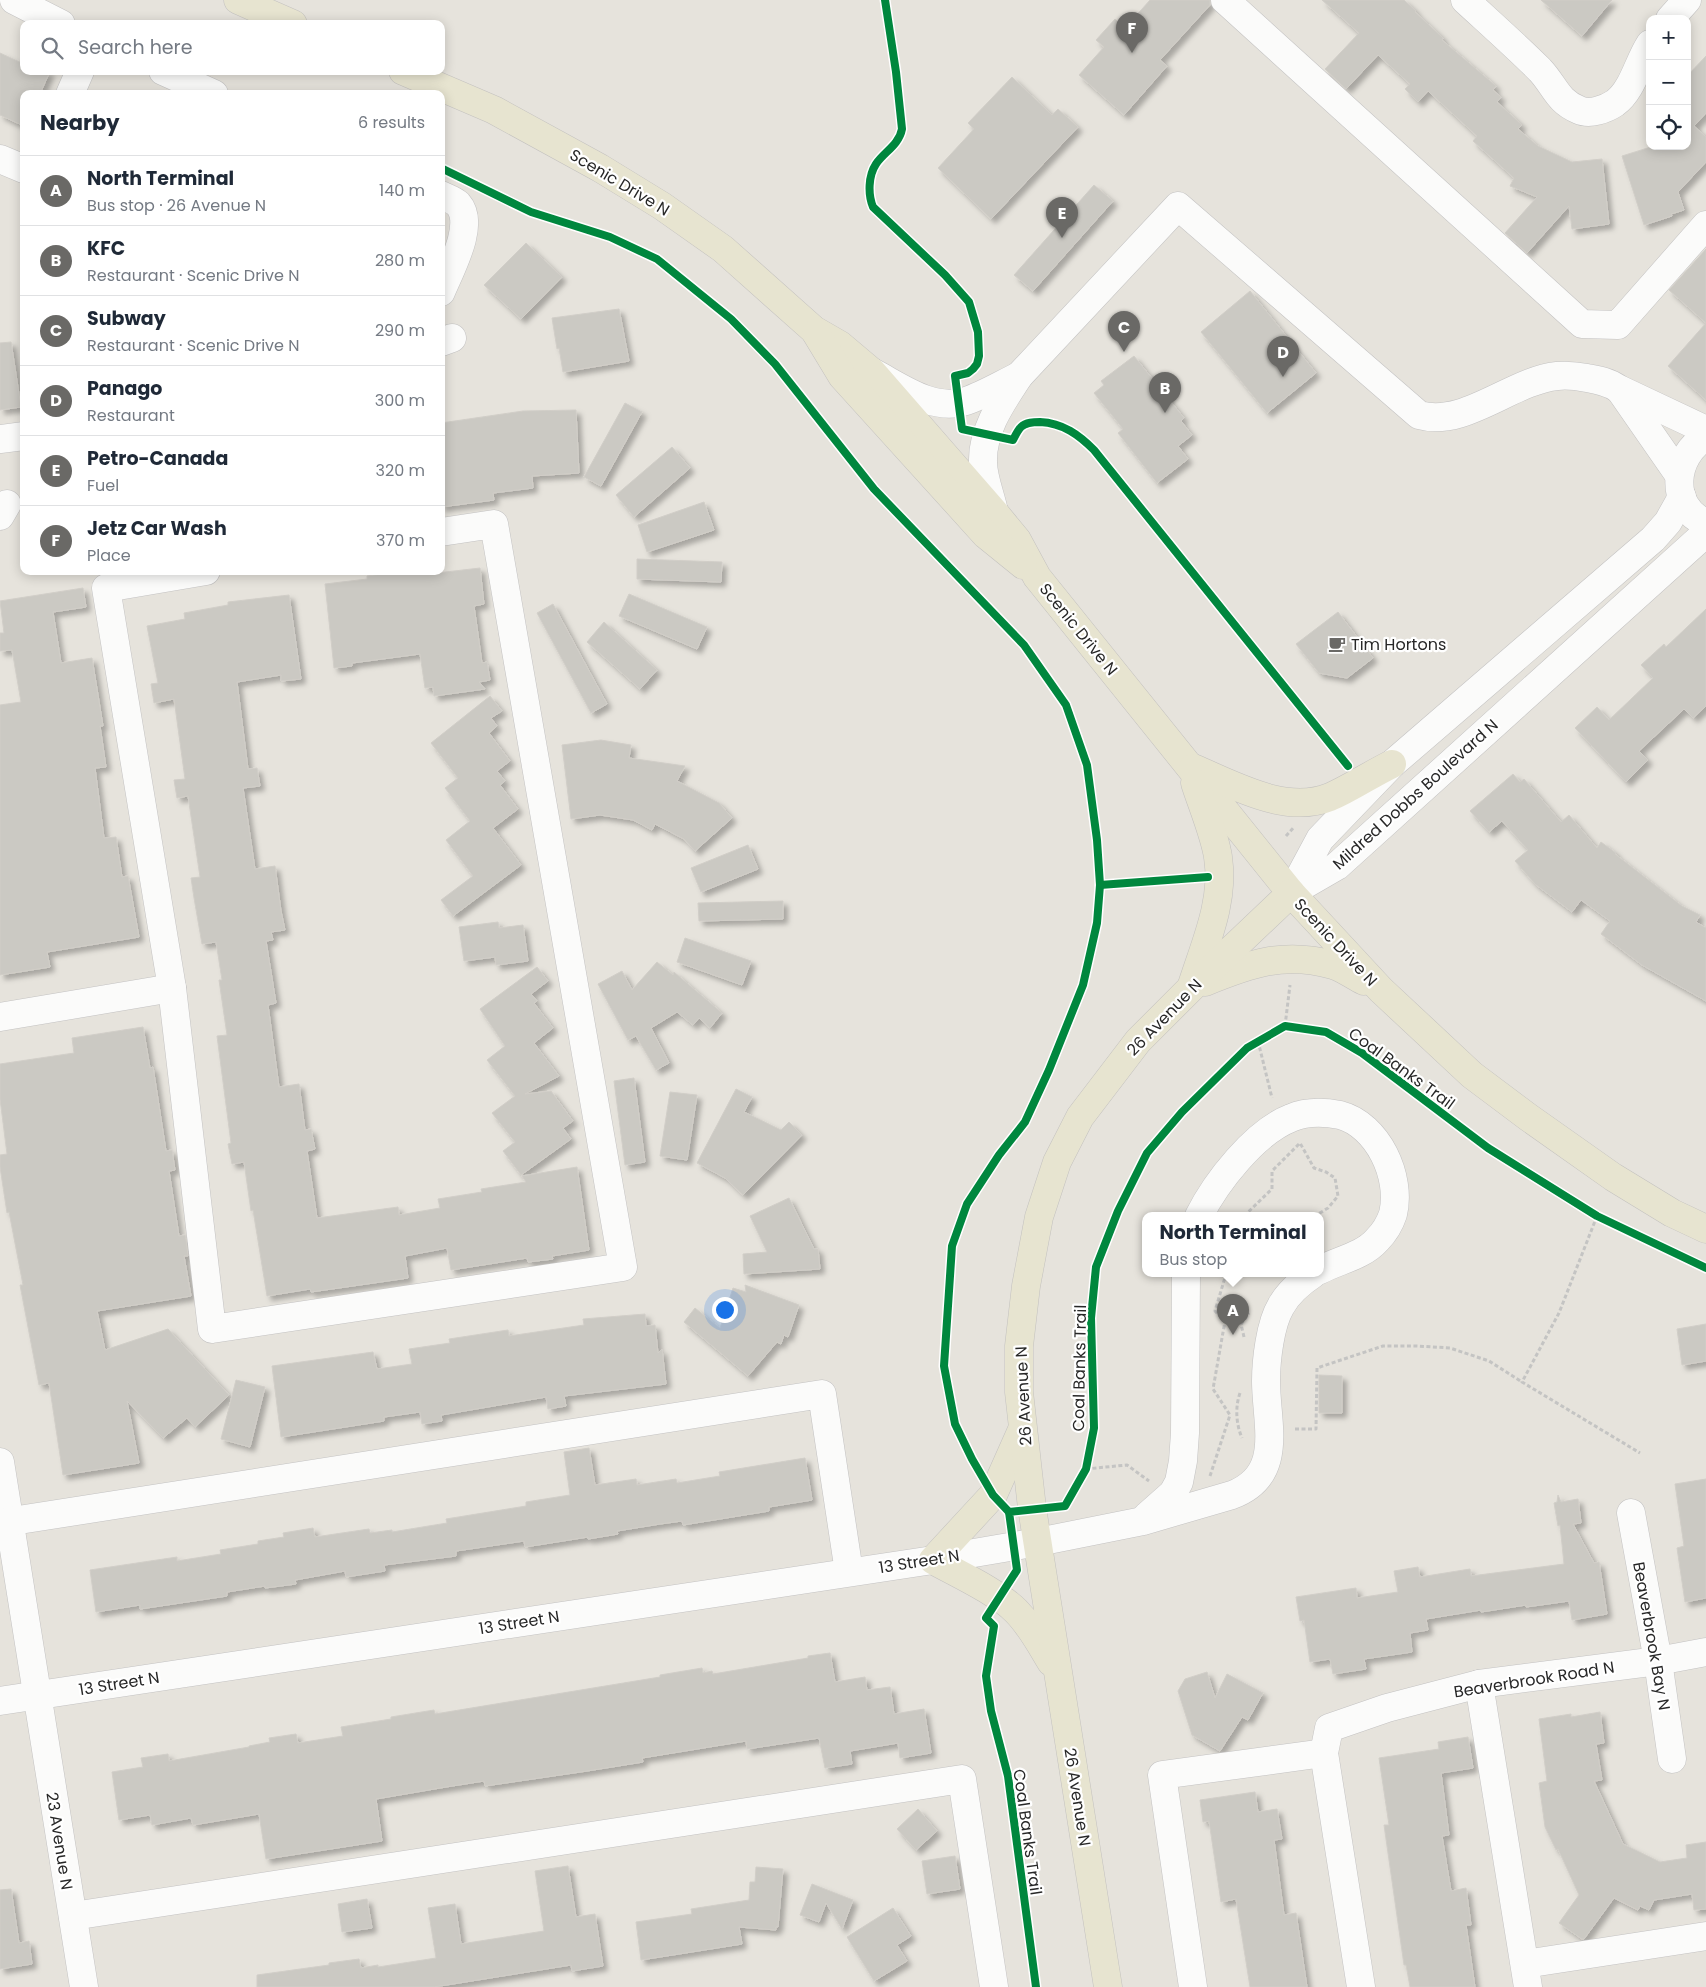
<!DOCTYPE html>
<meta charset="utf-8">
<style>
:root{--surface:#fff;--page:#f2f2f3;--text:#1f2937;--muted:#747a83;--line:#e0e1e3;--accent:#6a6966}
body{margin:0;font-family:Poppins,sans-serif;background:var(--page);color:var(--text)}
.controls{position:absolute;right:15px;top:15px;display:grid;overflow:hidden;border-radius:10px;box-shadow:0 2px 12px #0003}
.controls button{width:45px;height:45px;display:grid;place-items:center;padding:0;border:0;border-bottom:1px solid var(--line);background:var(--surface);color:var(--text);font:25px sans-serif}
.you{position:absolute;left:724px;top:1309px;width:18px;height:18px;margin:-12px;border:4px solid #fff;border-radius:50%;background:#1a73e8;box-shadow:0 0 0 8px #1a73e833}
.badge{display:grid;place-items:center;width:32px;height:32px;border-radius:50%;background:var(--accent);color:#fff;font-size:16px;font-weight:700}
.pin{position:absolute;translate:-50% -41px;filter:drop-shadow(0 1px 2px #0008)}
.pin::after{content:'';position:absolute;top:26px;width:18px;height:15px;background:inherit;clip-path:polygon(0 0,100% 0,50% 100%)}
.popup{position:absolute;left:1142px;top:1212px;width:182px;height:65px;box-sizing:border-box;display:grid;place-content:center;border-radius:10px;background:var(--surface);filter:drop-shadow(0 1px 4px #0005);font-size:16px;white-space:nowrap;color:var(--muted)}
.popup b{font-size:19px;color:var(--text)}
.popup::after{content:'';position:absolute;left:50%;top:100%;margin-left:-10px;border:10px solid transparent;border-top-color:var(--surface)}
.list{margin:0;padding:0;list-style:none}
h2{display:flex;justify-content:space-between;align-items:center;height:65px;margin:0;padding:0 20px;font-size:21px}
h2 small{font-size:16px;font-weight:400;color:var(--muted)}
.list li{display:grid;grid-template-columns:32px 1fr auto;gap:15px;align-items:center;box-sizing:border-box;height:70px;padding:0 20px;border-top:1px solid var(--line)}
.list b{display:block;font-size:19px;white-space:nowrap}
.list p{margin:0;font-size:16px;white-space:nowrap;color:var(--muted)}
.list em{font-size:16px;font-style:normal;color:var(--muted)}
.icon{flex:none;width:28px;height:28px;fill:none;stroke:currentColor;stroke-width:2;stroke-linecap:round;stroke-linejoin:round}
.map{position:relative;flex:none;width:1706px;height:1987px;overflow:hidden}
.search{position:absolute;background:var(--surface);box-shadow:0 2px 12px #0003;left:20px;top:20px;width:425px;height:55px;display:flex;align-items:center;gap:12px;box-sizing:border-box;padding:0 18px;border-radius:10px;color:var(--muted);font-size:19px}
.panel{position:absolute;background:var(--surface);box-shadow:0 2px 12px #0003;left:20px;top:90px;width:425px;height:485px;border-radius:10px}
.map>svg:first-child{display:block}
.building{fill:#cbc9c3;stroke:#d1cec8;filter:url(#shadow)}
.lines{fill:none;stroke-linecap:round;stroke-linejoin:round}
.minor-casing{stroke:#c3c2c2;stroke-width:29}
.major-casing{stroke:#c3c1bf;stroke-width:29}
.path{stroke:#c4c4c3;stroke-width:3;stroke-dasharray:4 2.5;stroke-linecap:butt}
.minor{stroke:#fbfbfa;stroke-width:28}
.major{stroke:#e7e4d0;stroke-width:28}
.cycleway-casing{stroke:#fff;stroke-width:11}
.cycleway{stroke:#00873e;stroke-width:8}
.labels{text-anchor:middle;stroke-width:4.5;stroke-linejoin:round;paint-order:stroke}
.street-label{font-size:16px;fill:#272727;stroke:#fff}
.poi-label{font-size:16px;fill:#272727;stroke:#fff;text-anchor:start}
</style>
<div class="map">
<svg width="1706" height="1987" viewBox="0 0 1706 1987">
<defs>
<filter id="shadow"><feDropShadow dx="4.5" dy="4.5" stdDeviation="2.5" flood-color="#0004"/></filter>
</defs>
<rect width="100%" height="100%" fill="#e6e3dc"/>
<g class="building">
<path d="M1150,0H1210V5L1160,60L1167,66L1124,115L1079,75L1104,47L1096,40L1115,19L1125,28Z"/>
<path d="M1322,0H1404L1416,11L1415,12L1443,38L1442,40L1496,86L1493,90L1501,97L1497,102L1522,125L1518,129L1538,146L1572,162L1602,159L1609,224L1572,229L1569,206L1527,253L1505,233L1537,197L1510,186L1514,178L1473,141L1477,136L1428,91L1418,102L1405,89L1410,84L1378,55L1346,89L1325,69L1359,33Z"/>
<path d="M1541,0H1612L1582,36Z"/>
<path d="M0,53L24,64V71H50L40,94H24V126L0,115Z"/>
<path d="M1706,56V113L1694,126L1706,137V162L1678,192L1684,210L1671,214L1672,216L1644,225L1622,156L1654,146H1687V76Z"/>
<path d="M1012,77L1052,115L1058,109L1078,127L991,219L938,168L974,129L968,123Z"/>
<path d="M1094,185L1113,201L1033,291L1014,275Z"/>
<path d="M526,243L562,277L521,319L484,285Z"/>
<path d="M1706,249V323L1669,290Z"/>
<path d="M1250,291L1316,373L1267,413L1201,332Z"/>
<path d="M619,309L629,361L563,372L559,348L557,349L552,318Z"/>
<path d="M1706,323V400L1668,366Z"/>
<path d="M11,342L21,407L0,410V343Z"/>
<path d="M1134,356L1184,418L1181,421L1192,435L1178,446L1188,459L1157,483L1118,433L1123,429L1094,393L1104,385L1101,381Z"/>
<path d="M625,403L642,412L601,486L584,477Z"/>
<path d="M576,410L579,473L532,476L533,488L493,493L494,500L441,507V423L523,411Z"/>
<path d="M672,447L690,468L634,517L616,495Z"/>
<path d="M704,502L714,530L647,552L638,525Z"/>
<path d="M637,559L722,562L721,582L637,579Z"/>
<path d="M480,568L484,604L474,606L482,663L487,662L490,680L479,682L485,689L434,696L433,687L425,688L420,654L352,663V666L334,668L325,584L367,579V576L406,571H428V574Z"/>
<path d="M83,588L86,607L53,612L61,663L92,658L103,726H100L106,767L95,768L104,838L116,837L122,877L128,876L139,937L47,952L50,967L0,975V705L21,702L12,650L0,651V633H4L0,601Z"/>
<path d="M629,594L707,627L697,649L619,616Z"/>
<path d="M289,595L301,679L281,681V675L237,682L248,769L257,768L260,786L243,788L255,869L275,866L281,911L285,930L271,932L273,940L266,941L276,1003L268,1005L279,1087L299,1084L305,1130L311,1129L315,1149L307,1151L317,1218L398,1207L399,1215L440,1208L438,1199L482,1192L481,1189L526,1182L522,1176L577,1167L589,1250L552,1256L553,1259L528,1262L527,1258L451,1270L447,1248L405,1256L408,1278L311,1292L310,1289L267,1296L253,1210L251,1211L244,1162L232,1164L228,1144L231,1143L217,1036L227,1035L219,980H222L216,942L202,944L194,898L191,878L200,877L188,796L177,798L174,780L185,779L174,699L154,703L151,684L158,683L147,626L185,619L184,613L228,605V602Z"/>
<path d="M553,604L607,704L591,713L537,613Z"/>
<path d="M1706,609V706L1693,718L1684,709L1639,751L1648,760L1626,782L1575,728L1597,707L1609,720L1653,678L1641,665L1664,644L1666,647Z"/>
<path d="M1338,612L1373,658L1347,678L1319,673L1296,644Z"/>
<path d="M604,622L657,670L640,689L587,642Z"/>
<path d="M490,696L502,711L491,718L497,726L489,733L510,761L497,771L505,781L500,785L518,809L493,828L521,865L453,916L441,900L473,876L446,840L470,821L445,788L458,778L431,743Z"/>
<path d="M601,740L631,745L629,758L685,766L677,781L719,803L732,818L695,851L684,839L655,824L652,830L633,820L600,815L571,819L562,745Z"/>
<path d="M1513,774L1520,782L1524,779L1561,822L1569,815L1597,848L1601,842L1616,853L1615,854L1682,906L1700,915L1696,922L1706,928V1001L1642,965L1601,934L1610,921L1581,900L1572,912L1535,884L1515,861L1528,850L1502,821L1489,832L1470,811Z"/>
<path d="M748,845L758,869L701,892L691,868Z"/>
<path d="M783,901V919L699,921L698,903Z"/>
<path d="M498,922L499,928L523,925L528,961L496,965L495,957L464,961L459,927Z"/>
<path d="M685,938L751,961L742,985L677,962Z"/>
<path d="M657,962L673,975L674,972L722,1013L710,1028L699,1018L693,1025L677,1012L651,1028L669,1063L656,1070L636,1036L628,1040L598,984L622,971L632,990Z"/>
<path d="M537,967L548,981L531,994L537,1001L534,1003L553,1028L534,1043L559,1076L525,1094L551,1091L573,1121L563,1128L571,1139L521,1175L503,1151L515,1142L492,1113L515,1096L487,1060L505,1046L480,1009Z"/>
<path d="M143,1027L150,1068L153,1067L166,1151L172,1150L175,1170L169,1171L179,1236L185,1235L186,1240L188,1256H184L191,1296L97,1311L105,1350L168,1329L229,1395L195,1427L187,1418L163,1438L127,1401L139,1463L63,1475L49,1383L39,1385L20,1285H23L9,1212L7,1213L0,1167V1155L7,1154L0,1099V1064L74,1053L72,1038Z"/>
<path d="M634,1078L645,1162L625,1165L614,1081Z"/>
<path d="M736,1089L752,1097L744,1112L781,1130L789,1122L802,1135L743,1195L725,1178L697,1163Z"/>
<path d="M670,1092L697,1095L687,1160L660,1156Z"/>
<path d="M789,1198L814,1249H818L820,1269L744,1274L743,1254L767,1252L750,1216Z"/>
<path d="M745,1285L799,1305L788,1337L784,1335L781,1344L777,1342L748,1376L684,1322L695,1308L720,1328L733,1288L746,1292Z"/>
<path d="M645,1314L646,1326L655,1325L658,1353L662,1349L666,1384L564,1396L566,1406L548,1409L546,1397L441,1415L442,1421L422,1424L420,1412L384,1417V1421L281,1437L272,1366L373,1352L377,1369L412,1364L409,1349L450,1343L449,1339L508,1330L509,1336L584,1325L583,1319Z"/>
<path d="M1706,1324V1361L1682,1365L1677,1329Z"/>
<path d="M1319,1375L1342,1376V1413H1319Z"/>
<path d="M236,1380L265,1387L250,1447L221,1439Z"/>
<path d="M589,1448L595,1485L636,1479L637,1485L676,1479L677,1483L720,1476L719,1472L805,1458L812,1500L769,1507V1511L683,1525L682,1521L660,1524L617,1531L618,1534L588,1539V1537L525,1547L524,1541L456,1551V1556L384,1565L385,1571L346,1577L345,1571L295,1580L296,1584L265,1588V1586L227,1592V1596L140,1609V1605L96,1612L90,1570L177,1557V1561L221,1554L220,1550L258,1544V1541L284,1537L283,1533L313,1528L315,1537L369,1529L370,1533L392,1530V1532L447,1523L446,1519L526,1506V1502L570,1495L564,1452Z"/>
<path d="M1706,1479V1598L1685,1602L1677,1548L1684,1546L1675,1484Z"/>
<path d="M1558,1495L1561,1502L1578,1499L1581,1523L1573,1524L1594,1563L1599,1562L1607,1614L1572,1620L1569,1601L1526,1607V1605L1481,1612V1610L1426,1619L1428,1630L1410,1633L1412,1652L1364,1659L1366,1669L1333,1674L1330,1659L1310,1662L1304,1620L1300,1621L1296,1597L1356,1588L1357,1598L1398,1592L1394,1571L1418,1567L1420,1577L1470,1569L1471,1576L1564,1564L1560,1525L1558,1526L1554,1503L1557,1502Z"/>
<path d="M830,1653L835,1682L865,1677L867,1690L890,1687L894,1714L924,1709L931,1753L900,1758L898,1743L850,1751L852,1764L825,1768L819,1738L747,1749L746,1741L642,1758L643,1762L587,1771L485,1786L484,1781L446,1787L376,1799L382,1841L266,1859L259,1814L193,1825L191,1818L152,1825L150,1815L119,1820L112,1772L143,1767L141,1758L168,1754L169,1761L249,1747V1746L270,1742L269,1738L296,1734L298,1743L343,1736L341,1727L391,1719V1717L434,1710L435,1714L660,1677V1675L702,1668L703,1673L712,1671L713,1674L808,1658V1656Z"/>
<path d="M1207,1672L1215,1698L1227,1674L1263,1693L1248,1720L1242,1717L1220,1751L1192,1735L1178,1691L1185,1679Z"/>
<path d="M1600,1712L1604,1743L1596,1744L1602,1780L1594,1781L1623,1844L1660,1862L1687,1858L1686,1845L1706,1842V1909L1694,1910L1692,1894L1654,1900L1649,1910L1640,1906L1638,1910L1614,1898L1584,1939H1582L1559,1923L1579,1895L1558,1849L1556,1850L1545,1827L1539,1783L1547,1781L1539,1719L1571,1714V1717Z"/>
<path d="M1468,1737L1473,1768L1441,1773L1449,1835L1442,1836L1451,1891L1466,1888L1471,1925H1466L1475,1987H1410L1406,1965H1404L1384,1825H1389L1379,1758L1439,1749L1438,1742Z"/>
<path d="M1255,1792L1258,1812L1277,1809L1282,1839L1274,1840L1284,1915L1296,1913L1307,1987H1250L1236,1899L1221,1902L1209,1821L1203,1822L1200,1800Z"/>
<path d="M918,1809L937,1831L916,1850L897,1829Z"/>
<path d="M955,1856L960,1889L927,1894L922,1861Z"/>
<path d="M568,1866L576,1917L595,1914L603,1966L572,1971L571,1965L434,1987H257V1975L329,1965V1963L359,1959L361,1968L378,1965V1967L436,1958L428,1908L455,1904L461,1944L544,1931L535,1871Z"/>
<path d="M756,1867L783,1869L778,1927H776V1930L739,1927L742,1944L641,1960L636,1922L692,1914L691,1909L749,1900L750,1882H755Z"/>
<path d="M812,1884L853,1900L842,1929L826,1903L819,1922L800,1915Z"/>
<path d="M11,1889L19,1943L29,1941L32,1964L0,1969V1890Z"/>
<path d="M367,1899L372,1928L342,1932L338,1904Z"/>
<path d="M893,1908L911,1936L897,1945L907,1961L874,1981L847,1937Z"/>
</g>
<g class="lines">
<g class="minor-casing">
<g id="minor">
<path d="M14,0L61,24"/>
<path d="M1225,0L1582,324L1618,325L1706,225"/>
<path d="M1465,0C1490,23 1516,46 1540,70C1555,86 1557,101 1579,110C1590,115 1606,109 1615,103C1633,90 1638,62 1650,44"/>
<path d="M1670,19L1687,0"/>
<path d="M163,71L214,94"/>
<path d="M70,94L80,71"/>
<path d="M0,159L24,169"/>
<path d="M441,195C447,198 454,200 458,204C476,224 450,270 441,292"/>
<path d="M441,342L452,338"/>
<path d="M872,372C901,387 933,412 966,401C984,395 1002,384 1019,376"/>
<path d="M1620,390L1679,475"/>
<path d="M1706,437C1673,455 1668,507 1706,523"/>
<path d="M0,439L24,436"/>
<path d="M994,512C991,496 983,478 983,462C982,430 1002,402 1019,376L1178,206L1419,415C1465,428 1511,381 1557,376C1567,375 1577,376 1587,378C1599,380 1609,382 1619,389L1706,430"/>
<path d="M0,516L7,504"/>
<path d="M206,571L106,588L172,988L212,1329L623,1267L494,524L441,532"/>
<path d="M1292,892L1337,866L1706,533"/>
<path d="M1291,893L1320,839L1392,764L1653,539L1668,522L1682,497"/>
<path d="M0,1017L172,988"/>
<path d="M1199,1216C1216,1182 1255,1132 1291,1118C1305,1112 1324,1112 1340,1115C1378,1125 1402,1177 1393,1214C1390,1223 1384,1233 1377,1240C1363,1256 1339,1260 1320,1270"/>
<path d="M0,1462L84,1987"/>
<path d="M1631,1513L1658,1661L1672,1759"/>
<path d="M1147,1516L1173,1493L1179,1482L1183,1461L1185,1433L1186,1274"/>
<path d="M0,1523L822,1394L849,1572"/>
<path d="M1479,1684L1528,1987"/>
<path d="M0,1701L933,1560L1038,1542L1143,1521L1232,1495C1285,1475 1266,1424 1266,1381C1266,1361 1270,1324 1281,1306C1288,1293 1301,1282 1313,1274"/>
<path d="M73,1916L962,1779L994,1987"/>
<path d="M1525,1964L1706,1936"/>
<path d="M1193,1987L1162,1775L1324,1753"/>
<path d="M1361,1987L1324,1753L1329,1728L1387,1708L1479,1684L1658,1661L1706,1652"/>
</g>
</g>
<g class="major-casing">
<g id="major">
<path d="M238,0L293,24"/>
<path d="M403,71L494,110L600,168L662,206L723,249L814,330L840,345L872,372L994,512L1017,540L1037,577L1291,893L1381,990L1472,1075L1528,1117L1613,1177L1672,1213L1706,1229"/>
<path d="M816,333L842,376L986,535L1023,565"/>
<path d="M1193,768C1234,785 1285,815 1330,797C1351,788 1371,774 1392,764"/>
<path d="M1205,982C1249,964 1284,951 1333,965C1343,968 1354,976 1364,981"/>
<path d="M1192,985C1205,944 1225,901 1218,857C1215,836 1202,805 1195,783"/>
<path d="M1021,1432L993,1495L933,1560C958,1574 996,1591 1016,1611C1031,1626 1040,1644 1051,1662"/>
<path d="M1108,1987L1032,1508L1019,1392V1346L1026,1286L1039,1217L1057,1162L1080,1117L1138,1041L1192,987L1291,893"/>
</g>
</g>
<g class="path">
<path d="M1286,836L1294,827"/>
<path d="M1285,1026L1290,985"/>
<path d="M1258,1041L1272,1098"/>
<path d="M1244,1216L1272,1189V1171L1300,1143L1314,1168L1326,1172L1335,1178L1338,1196L1328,1208L1315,1216"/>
<path d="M1597,1216L1559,1313L1522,1382L1640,1453"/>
<path d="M1244,1337L1241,1324L1249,1313"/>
<path d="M1240,1393C1235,1407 1236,1424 1242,1438"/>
<path d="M1295,1429H1316L1317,1368L1383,1346H1417L1450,1348L1489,1361L1522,1382"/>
<path d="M1086,1469L1127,1465L1149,1481"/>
<path d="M1210,1476L1230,1415L1213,1389L1225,1321L1215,1311L1226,1274"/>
</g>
<use href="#minor" class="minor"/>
<use href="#major" class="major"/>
<g class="cycleway-casing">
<g id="cycleway">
<path d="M885,0L896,72L902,129C899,145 884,152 876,164C868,176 868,195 873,207L945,275L969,302L978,332L979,356L977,364L973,369L968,373L955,376L962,429L1013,440C1015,436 1018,430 1021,427C1026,422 1034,422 1040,422C1063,423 1079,435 1094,450L1348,766"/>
<path d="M441,168L531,212L610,237L657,259L731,319L775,364L874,489L1024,645L1066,705L1087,765L1097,840L1100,885L1097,923L1083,985L1049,1070L1025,1122L999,1155L967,1204L952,1246L944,1366L955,1424L972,1459L993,1495L1009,1512"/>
<path d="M1100,885L1208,877"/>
<path d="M1036,1987L1008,1776L991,1711L986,1676L994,1626L986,1618L1017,1570L1009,1512L1065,1506L1086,1469L1094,1428L1091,1318L1096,1267L1118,1211L1147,1153L1182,1112L1247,1048L1285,1026L1326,1032L1362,1053L1488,1148L1597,1216L1706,1268"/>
</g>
</g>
<use href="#cycleway" class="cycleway"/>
</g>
<defs>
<g id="cafe-bare" transform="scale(1.35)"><path d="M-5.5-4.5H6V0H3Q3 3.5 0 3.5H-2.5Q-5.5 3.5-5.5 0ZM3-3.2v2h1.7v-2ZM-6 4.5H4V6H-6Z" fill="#6a6966" stroke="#fff" stroke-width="2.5" paint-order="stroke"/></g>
</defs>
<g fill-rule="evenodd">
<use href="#cafe-bare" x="1337" y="644"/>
</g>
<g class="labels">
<g class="street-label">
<text transform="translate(620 182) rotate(31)" y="6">Scenic Drive N</text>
<text transform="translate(1079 629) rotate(51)" y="6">Scenic Drive N</text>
<text transform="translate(1415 794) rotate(-42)" y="6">Mildred Dobbs Boulevard N</text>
<text transform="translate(1336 942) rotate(47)" y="6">Scenic Drive N</text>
<text transform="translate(1164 1017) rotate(-46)" y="6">26 Avenue N</text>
<text transform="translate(1402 1068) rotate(36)" y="6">Coal Banks Trail</text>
<text transform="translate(1079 1368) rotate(-89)" y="6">Coal Banks Trail</text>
<text transform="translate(1023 1396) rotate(-93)" y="6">26 Avenue N</text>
<text transform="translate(919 1561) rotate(-9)" y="6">13 Street N</text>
<text transform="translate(519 1622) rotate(-9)" y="6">13 Street N</text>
<text transform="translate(1652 1636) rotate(80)" y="6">Beaverbrook Bay N</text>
<text transform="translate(1534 1679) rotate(-9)" y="6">Beaverbrook Road N</text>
<text transform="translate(119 1683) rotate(-9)" y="6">13 Street N</text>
<text transform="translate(1078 1797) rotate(81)" y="6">26 Avenue N</text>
<text transform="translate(1028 1832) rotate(82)" y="6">Coal Banks Trail</text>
<text transform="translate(60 1841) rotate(81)" y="6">23 Avenue N</text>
</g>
<g class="poi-label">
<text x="1351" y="650">Tim Hortons</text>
</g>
</g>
</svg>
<div class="controls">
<button>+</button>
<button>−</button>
<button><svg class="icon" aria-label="locate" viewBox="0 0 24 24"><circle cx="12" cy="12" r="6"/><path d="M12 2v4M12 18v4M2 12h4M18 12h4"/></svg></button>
</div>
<div class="you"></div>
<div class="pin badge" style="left:1233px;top:1335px">A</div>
<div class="popup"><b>North Terminal</b>Bus stop</div>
<div class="pin badge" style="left:1165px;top:413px">B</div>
<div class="pin badge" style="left:1124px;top:352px">C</div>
<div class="pin badge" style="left:1283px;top:377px">D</div>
<div class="pin badge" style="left:1062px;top:238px">E</div>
<div class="pin badge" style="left:1132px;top:53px">F</div>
<div class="search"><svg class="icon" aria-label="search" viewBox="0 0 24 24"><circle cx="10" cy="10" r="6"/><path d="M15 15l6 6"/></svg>Search here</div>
<section class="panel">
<h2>Nearby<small>6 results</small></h2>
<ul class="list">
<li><span class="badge">A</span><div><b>North Terminal</b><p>Bus stop · 26 Avenue N</p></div><em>140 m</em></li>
<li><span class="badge">B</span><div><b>KFC</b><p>Restaurant · Scenic Drive N</p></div><em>280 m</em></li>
<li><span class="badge">C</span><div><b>Subway</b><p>Restaurant · Scenic Drive N</p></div><em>290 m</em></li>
<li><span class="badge">D</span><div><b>Panago</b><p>Restaurant</p></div><em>300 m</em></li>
<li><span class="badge">E</span><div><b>Petro-Canada</b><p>Fuel</p></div><em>320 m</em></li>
<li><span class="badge">F</span><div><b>Jetz Car Wash</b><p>Place</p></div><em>370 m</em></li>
</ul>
</section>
</div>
